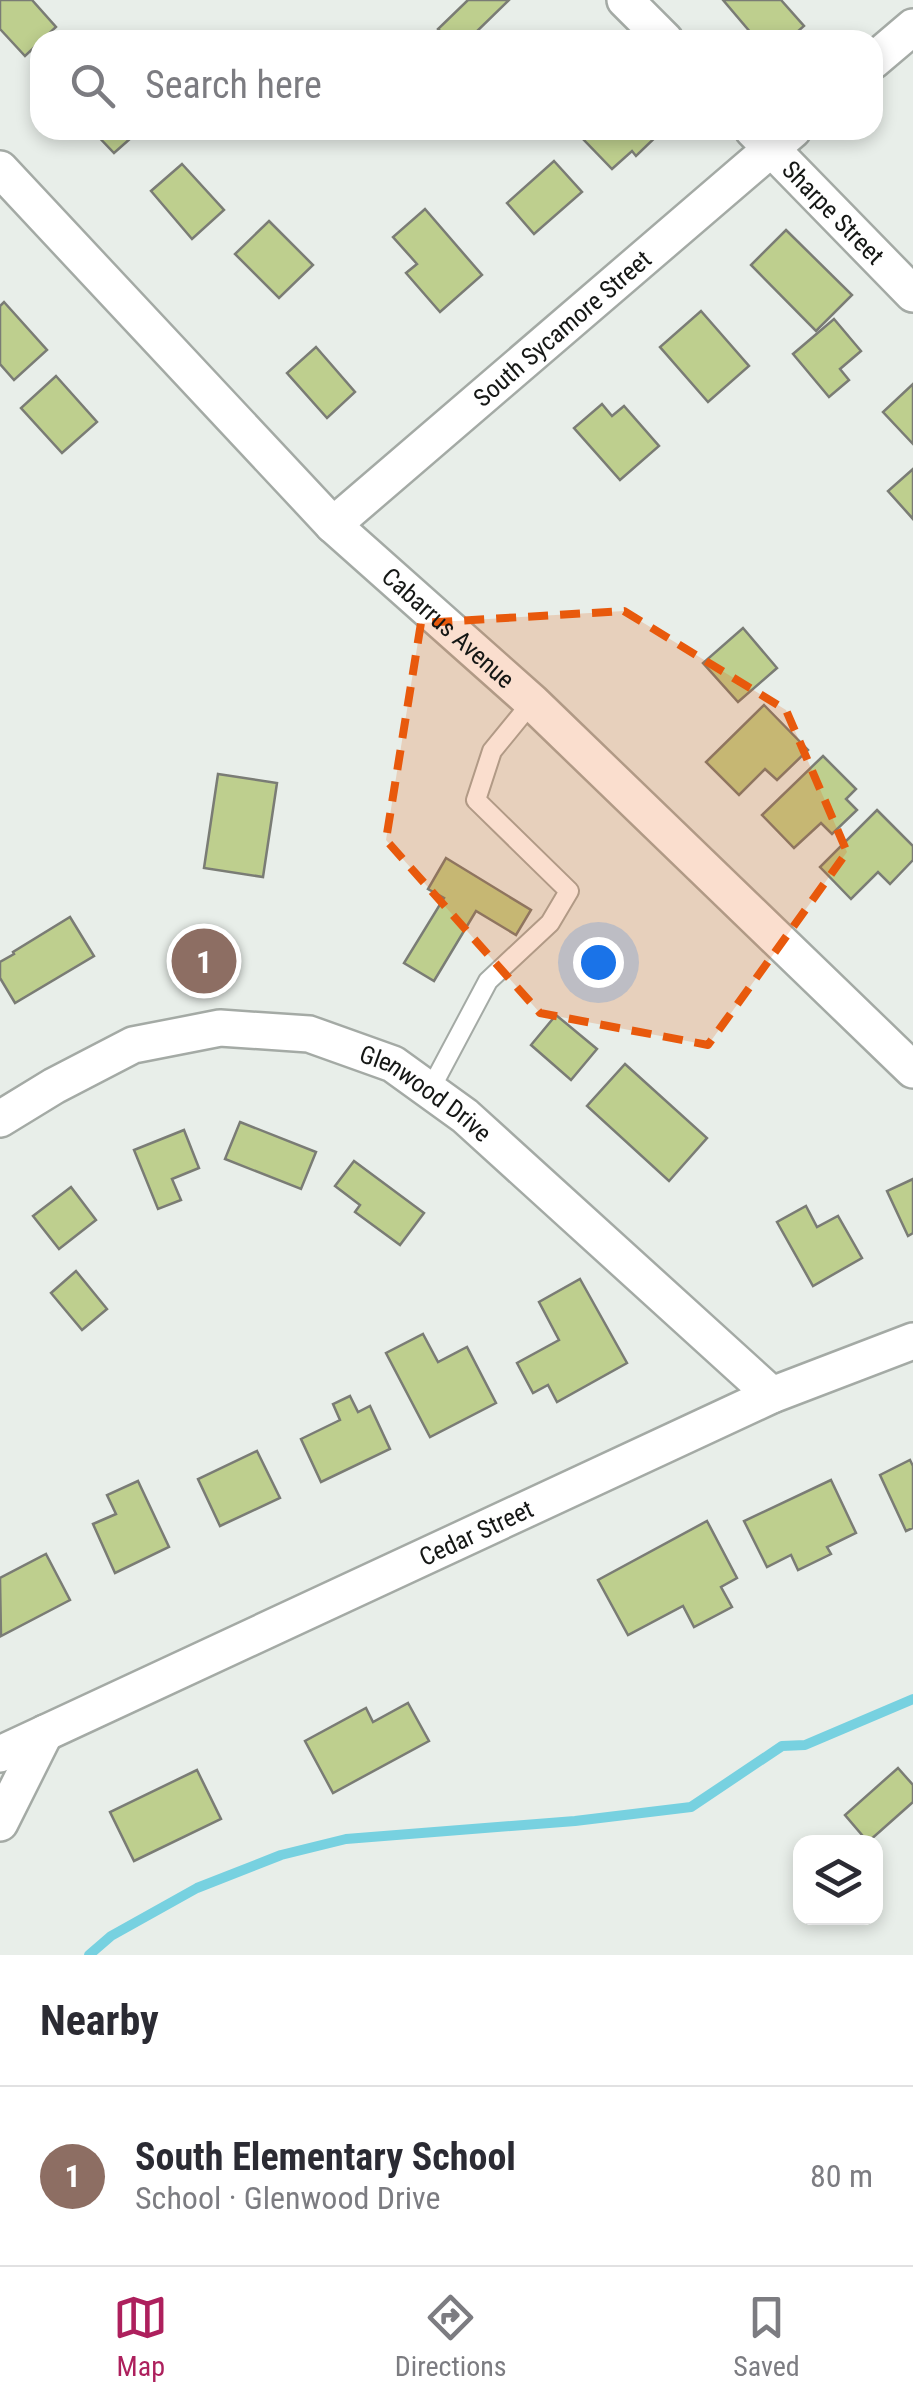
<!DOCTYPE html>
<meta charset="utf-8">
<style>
:root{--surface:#fff;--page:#f2f2f3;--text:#2b2b33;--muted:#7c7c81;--line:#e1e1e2;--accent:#ad205d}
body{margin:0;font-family:"Roboto Condensed",sans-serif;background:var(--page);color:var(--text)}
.controls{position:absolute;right:30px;bottom:30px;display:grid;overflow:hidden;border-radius:20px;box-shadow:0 5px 15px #0003}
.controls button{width:90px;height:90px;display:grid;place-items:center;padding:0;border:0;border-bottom:2px solid var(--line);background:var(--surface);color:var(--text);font:50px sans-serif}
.you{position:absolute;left:598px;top:962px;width:35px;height:35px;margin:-25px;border:8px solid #fff;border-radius:50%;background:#1a73e8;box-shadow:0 0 0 15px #1a73e833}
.badge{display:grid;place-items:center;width:65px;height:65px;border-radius:50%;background:var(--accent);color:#fff;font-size:32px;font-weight:700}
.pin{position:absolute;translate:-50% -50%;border:5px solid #fff;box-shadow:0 2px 10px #0006}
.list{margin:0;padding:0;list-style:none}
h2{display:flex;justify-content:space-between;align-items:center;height:130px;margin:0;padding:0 40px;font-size:42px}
h2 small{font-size:32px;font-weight:400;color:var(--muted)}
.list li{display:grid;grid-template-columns:65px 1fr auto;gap:30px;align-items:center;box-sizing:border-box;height:180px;padding:0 40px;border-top:2px solid var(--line)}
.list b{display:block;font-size:38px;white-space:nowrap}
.list p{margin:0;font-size:32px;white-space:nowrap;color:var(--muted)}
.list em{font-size:32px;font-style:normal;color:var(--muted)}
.icon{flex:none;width:55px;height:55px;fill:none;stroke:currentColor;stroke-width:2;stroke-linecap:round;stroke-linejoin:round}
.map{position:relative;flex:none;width:913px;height:1955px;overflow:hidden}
.search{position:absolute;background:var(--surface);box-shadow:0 5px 15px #0003;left:30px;right:30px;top:30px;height:110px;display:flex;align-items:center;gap:25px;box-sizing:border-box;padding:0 35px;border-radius:30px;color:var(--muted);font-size:38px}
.sheet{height:310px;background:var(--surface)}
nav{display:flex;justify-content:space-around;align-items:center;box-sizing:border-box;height:140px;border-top:2px solid var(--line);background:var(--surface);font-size:28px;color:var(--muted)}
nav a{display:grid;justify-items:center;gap:5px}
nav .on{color:var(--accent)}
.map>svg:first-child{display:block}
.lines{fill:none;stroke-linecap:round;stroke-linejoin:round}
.stream{stroke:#77d1e0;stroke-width:10}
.building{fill:#becf8e;stroke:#7a7c75;stroke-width:2.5}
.service-casing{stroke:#a4aaa5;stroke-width:22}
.minor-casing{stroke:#a4aaa5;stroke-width:40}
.service{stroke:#fff;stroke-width:18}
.minor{stroke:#fff;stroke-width:35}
.marked{fill:#e8590c;fill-opacity:0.2;stroke:#e8590c;stroke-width:8;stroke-dasharray:20 12;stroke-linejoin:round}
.labels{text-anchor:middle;stroke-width:8;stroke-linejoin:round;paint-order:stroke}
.street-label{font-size:25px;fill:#151715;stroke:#fff}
</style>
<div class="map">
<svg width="913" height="1955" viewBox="0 0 913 1955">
<rect width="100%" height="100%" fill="#e8eee9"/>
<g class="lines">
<path class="stream" d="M89,1955L111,1936L197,1888L281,1855L346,1839L575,1821L691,1807L782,1746L805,1745L913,1699"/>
</g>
<g class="building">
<path d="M0,0H32L56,27L25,56L0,29Z"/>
<path d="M468,0H509L468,40H449L438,29Z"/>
<path d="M723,0H781L804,26L788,40H757Z"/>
<path d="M92,130H140L114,153Z"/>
<path d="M595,130H663L636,156L632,151L612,169L584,140Z"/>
<path d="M554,161L582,192L534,234L507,203Z"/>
<path d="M182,164L224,210L192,239L151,191Z"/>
<path d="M425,209L482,275L440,312L406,273L417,264L393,237Z"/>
<path d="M269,221L313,265L279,298L235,254Z"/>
<path d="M786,230L852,295L816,331L751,265Z"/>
<path d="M4,302L47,350L14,380L0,364V306Z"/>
<path d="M701,311L749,366L708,402L660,347Z"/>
<path d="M834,319L861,351L840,369L849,380L829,397L793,354Z"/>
<path d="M316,347L355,392L327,418L287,373Z"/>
<path d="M56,376L97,422L62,453L21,408Z"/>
<path d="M913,384V444L883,412Z"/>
<path d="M602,404L612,416L624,406L659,446L620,480L574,428Z"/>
<path d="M913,469V519L888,491Z"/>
<path d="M743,628L777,668L738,702L703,663Z"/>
<path d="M764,705L808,750L777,780L765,769L739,795L706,762Z"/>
<path d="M823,756L856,789L846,799L857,810L832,834L821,823L794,848L762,815Z"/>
<path d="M218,774L277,783L263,877L204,868Z"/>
<path d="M877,810L913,846V860L890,884L878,872L851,899L820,867Z"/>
<path d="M446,858L531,910L516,935L476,911L434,981L404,963L444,898L428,889Z"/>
<path d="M70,917L94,956L15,1003L0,978V962L14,954L13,952Z"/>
<path d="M556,1015L597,1049L571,1080L531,1045Z"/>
<path d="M625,1064L707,1138L669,1181L587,1106Z"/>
<path d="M240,1122L316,1152L301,1189L225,1159Z"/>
<path d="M184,1130L199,1168L172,1179L181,1200L158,1209L134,1150Z"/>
<path d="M354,1161L424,1213L400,1245L355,1212L360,1205L335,1186Z"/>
<path d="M913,1179V1233L908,1236L887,1191Z"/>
<path d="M71,1187L96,1220L59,1249L33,1216Z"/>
<path d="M806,1206L817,1227L838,1216L862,1258L813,1286L777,1222Z"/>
<path d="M76,1271L107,1309L82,1330L51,1293Z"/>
<path d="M580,1279L627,1363L557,1402L548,1385L533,1393L517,1363L559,1340L539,1302Z"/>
<path d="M423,1334L438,1362L467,1347L496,1403L430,1437L386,1353Z"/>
<path d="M350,1396L358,1412L370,1406L390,1449L321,1482L301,1439L340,1420L333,1404Z"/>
<path d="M257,1451L280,1498L220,1526L198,1479Z"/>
<path d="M910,1460L913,1466V1528L906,1531L880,1475Z"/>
<path d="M831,1480L856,1533L827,1547L831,1554L798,1570L791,1555L767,1567L744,1521Z"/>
<path d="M138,1481L169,1547L115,1573L93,1524L116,1514L107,1495Z"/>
<path d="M707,1521L737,1578L721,1587L732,1607L694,1627L683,1606L628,1635L598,1580Z"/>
<path d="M46,1554L70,1600L1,1636L0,1578Z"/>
<path d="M408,1703L429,1741L333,1793L305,1741L366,1708L373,1722Z"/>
<path d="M898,1768L913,1785V1802L868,1842L845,1815Z"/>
<path d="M197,1770L221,1819L134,1861L110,1812Z"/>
</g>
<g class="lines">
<g class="service-casing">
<path id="service" d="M430,1090L488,981L550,923L569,891L476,800L492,751L532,702"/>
</g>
<g class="minor-casing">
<g id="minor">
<path d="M625,0L665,40"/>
<path d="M873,61L913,27"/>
<path id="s1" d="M753,130L913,294"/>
<path id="s2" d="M0,169L333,525L532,702L913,1070"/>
<path id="s3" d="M333,525L793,130"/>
<path id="s4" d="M0,1119L54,1086L133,1045L220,1028L309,1034L393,1064L465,1116L772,1395"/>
<path id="s5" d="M0,1754L772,1395L913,1341"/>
<path d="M0,1823L45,1733"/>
</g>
</g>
<use href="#service" class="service"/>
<use href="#minor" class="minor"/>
</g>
<path class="marked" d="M624,611L786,710L847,852L708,1045L540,1013L386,840L421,623Z"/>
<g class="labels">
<g class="street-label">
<text dy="9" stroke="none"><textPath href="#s1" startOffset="115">Sharpe Street</textPath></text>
<text dy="9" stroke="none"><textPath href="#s3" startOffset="302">South Sycamore Street</textPath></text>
<text dy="9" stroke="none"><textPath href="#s2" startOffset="642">Cabarrus Avenue</textPath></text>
<text dy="9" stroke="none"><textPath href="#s4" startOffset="462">Glenwood Drive</textPath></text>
<text dy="9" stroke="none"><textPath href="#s5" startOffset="525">Cedar Street</textPath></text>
</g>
</g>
</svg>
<div class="controls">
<button><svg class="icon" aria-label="layers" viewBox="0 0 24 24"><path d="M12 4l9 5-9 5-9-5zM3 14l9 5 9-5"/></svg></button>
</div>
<div class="you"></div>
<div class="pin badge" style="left:204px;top:961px;background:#8d6e63">1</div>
<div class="search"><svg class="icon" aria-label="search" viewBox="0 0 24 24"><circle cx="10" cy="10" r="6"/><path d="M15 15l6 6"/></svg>Search here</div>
</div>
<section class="sheet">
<h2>Nearby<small></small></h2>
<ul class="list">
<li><span class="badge" style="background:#8d6e63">1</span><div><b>South Elementary School</b><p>School · Glenwood Drive</p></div><em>80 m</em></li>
</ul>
</section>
<nav>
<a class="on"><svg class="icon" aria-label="map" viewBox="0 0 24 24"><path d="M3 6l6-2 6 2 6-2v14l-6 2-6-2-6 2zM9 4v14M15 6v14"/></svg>Map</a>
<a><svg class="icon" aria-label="directions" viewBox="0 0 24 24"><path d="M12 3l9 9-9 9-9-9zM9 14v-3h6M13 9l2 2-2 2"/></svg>Directions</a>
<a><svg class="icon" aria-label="saved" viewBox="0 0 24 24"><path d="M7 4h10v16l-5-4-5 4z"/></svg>Saved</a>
</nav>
